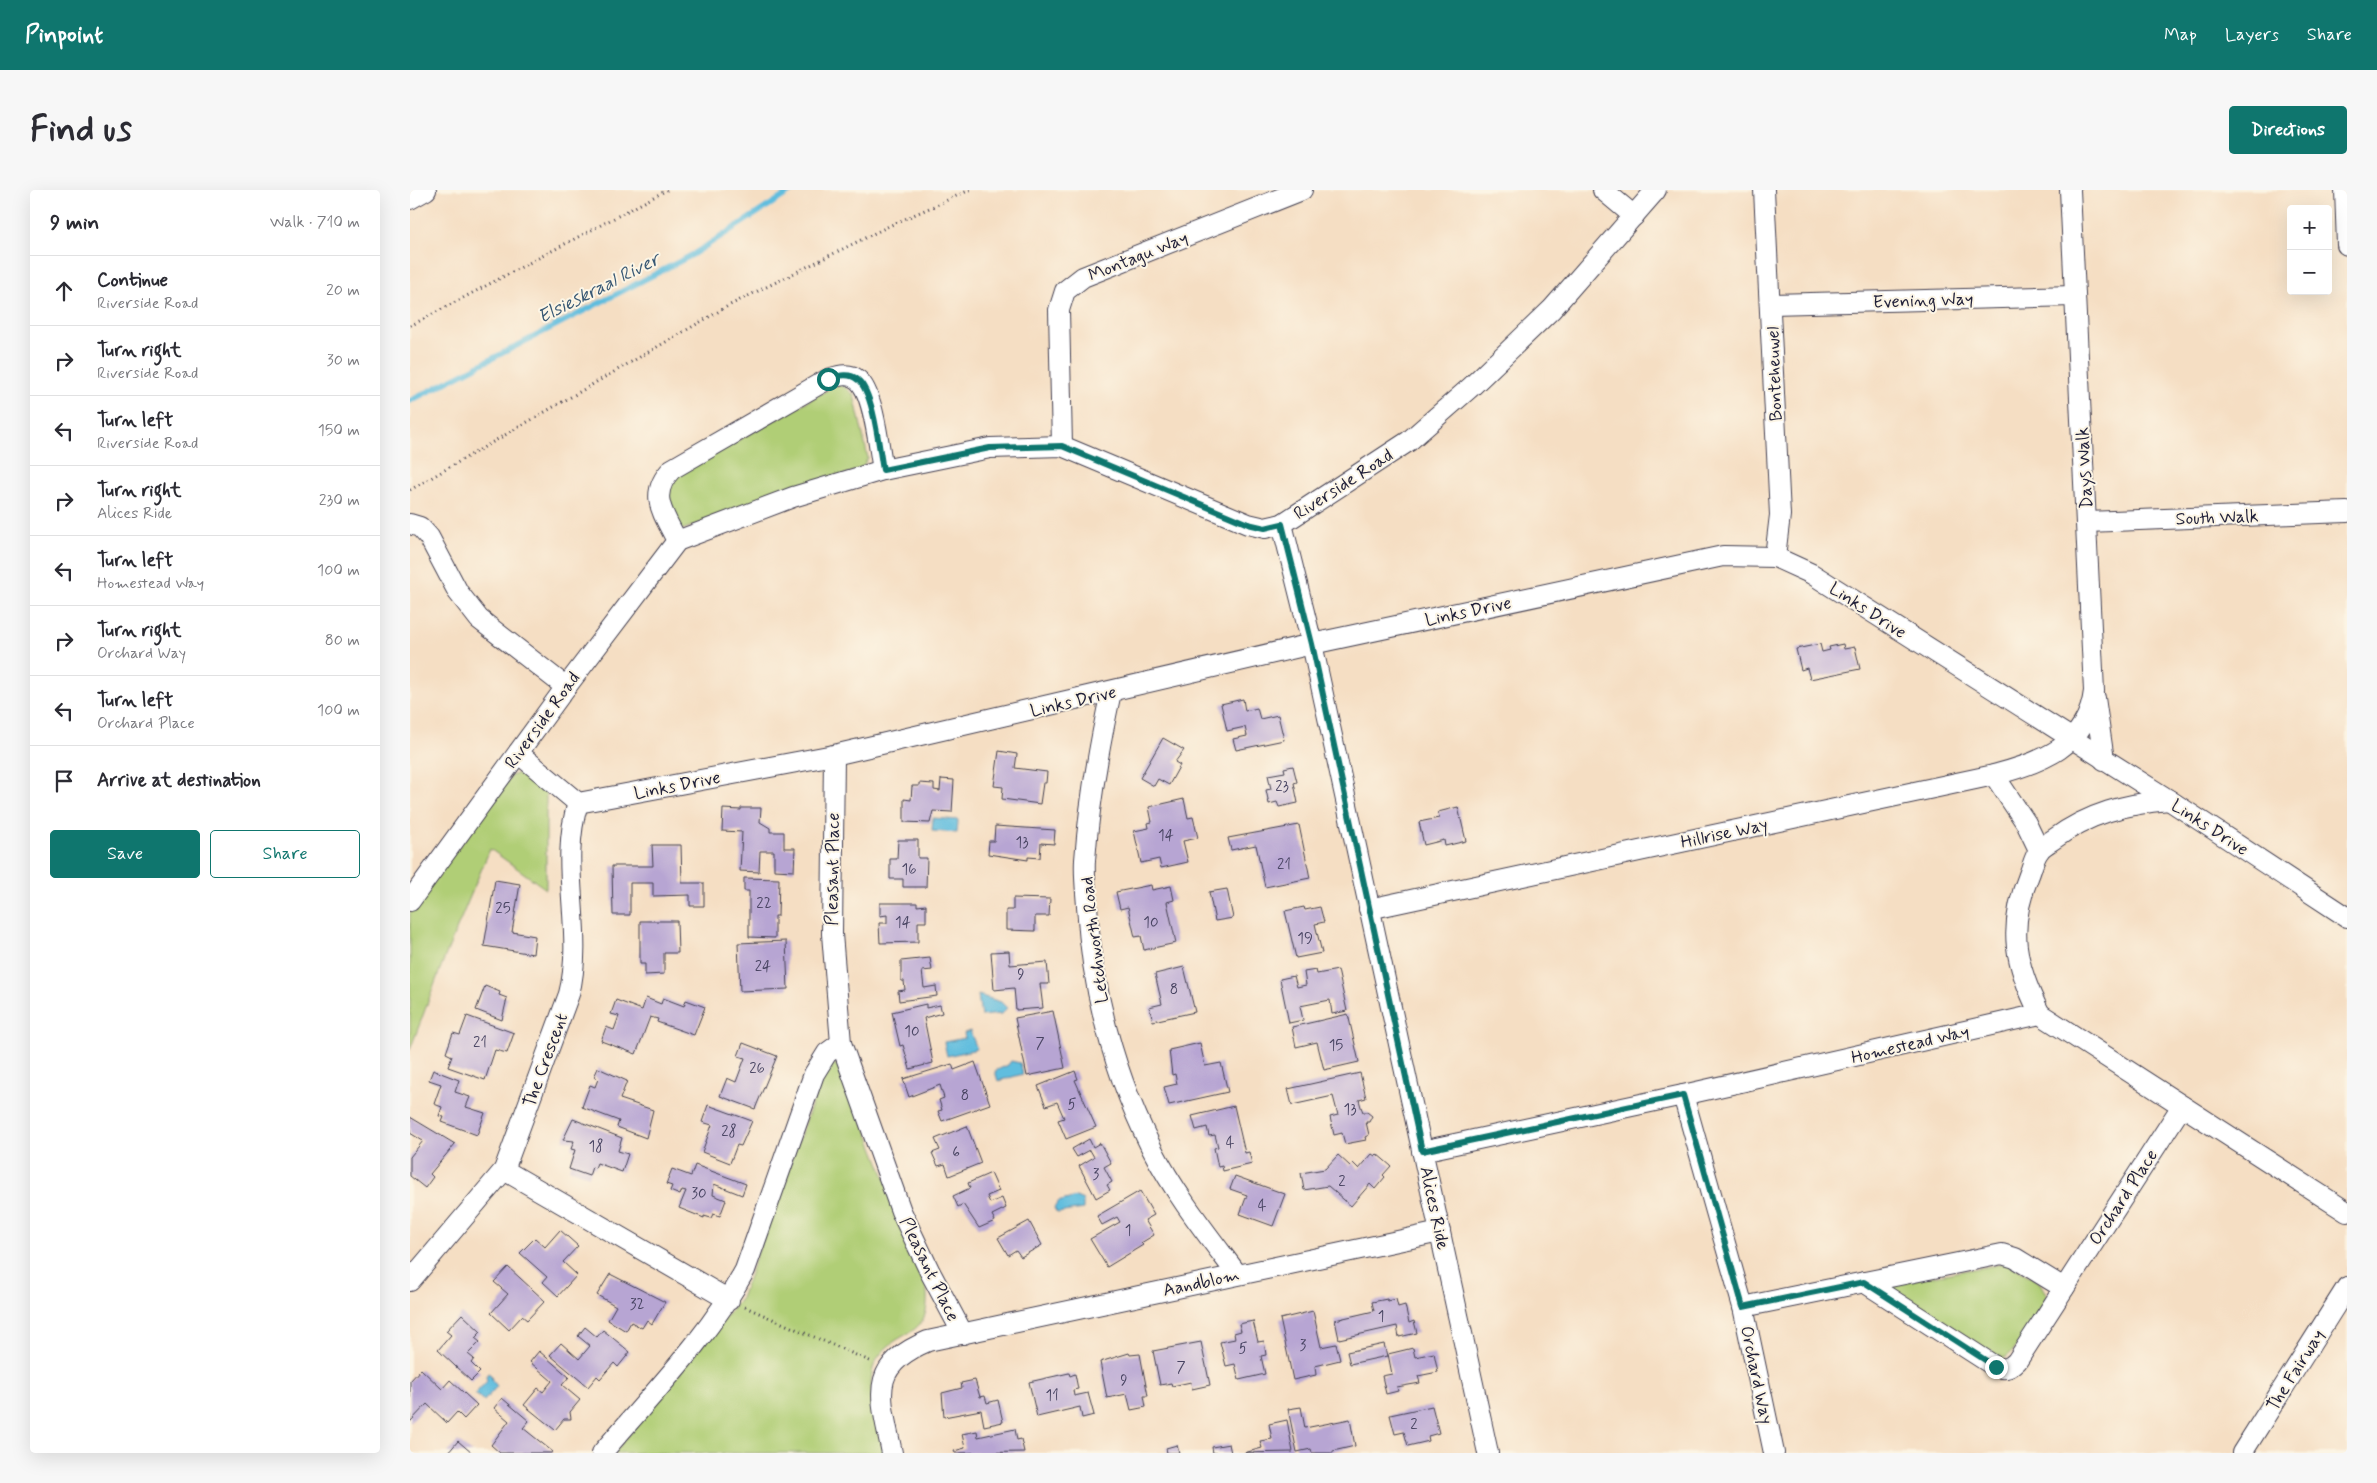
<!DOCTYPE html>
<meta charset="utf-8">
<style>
:root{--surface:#fff;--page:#f7f7f7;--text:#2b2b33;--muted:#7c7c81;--line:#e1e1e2;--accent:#0f766e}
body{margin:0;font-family:Mynerve,sans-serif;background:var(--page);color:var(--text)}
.controls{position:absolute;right:15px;top:15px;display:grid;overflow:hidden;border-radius:5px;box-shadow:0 5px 20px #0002}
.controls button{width:45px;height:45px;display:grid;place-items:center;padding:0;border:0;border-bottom:1px solid var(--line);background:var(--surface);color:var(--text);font:25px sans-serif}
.stop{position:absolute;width:15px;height:15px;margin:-11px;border:4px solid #0f766e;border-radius:50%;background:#fff}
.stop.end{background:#0f766e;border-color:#fff;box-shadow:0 1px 5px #0008}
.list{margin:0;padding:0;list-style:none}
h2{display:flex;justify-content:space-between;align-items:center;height:65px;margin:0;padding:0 20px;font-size:21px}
h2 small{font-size:16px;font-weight:400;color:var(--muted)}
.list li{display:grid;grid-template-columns:32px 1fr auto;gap:15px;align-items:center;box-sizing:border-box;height:70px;padding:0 20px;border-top:1px solid var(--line)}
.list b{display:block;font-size:19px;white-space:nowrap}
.list p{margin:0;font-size:16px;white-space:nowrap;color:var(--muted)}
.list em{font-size:16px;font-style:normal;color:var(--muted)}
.actions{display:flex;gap:10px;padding:15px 20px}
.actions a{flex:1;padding:11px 0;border:1px solid var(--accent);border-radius:5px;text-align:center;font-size:18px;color:var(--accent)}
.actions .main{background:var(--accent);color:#fff}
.icon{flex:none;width:28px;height:28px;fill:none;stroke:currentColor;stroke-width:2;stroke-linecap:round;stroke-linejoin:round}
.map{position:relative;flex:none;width:1937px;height:1263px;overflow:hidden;border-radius:5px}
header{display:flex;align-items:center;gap:30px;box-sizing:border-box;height:70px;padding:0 25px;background:var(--accent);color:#fff}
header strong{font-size:24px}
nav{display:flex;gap:28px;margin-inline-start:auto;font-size:18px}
.intro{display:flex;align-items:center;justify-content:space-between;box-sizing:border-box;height:120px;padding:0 30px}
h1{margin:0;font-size:35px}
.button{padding:12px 22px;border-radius:5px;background:var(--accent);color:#fff;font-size:18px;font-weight:700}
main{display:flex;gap:30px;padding:0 30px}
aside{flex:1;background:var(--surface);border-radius:5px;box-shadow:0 5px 20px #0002}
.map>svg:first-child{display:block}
.green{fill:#b0ce76;stroke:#697858}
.water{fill:#60bdde;stroke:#41708c}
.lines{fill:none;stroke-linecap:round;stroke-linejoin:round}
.stream{stroke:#60bdde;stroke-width:5.5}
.building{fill:#b7a5d3}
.minor-casing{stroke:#423e4f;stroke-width:22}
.path{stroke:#423e4f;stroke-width:3;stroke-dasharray:1 4;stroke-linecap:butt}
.minor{stroke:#fff;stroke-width:20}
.route{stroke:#0f766e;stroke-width:6}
.labels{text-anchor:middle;stroke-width:4;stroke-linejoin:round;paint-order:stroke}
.number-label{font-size:15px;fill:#474361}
.street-label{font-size:18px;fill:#22223b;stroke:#fcf5e5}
.water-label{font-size:19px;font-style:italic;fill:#385874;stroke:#fcf5e5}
</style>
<header>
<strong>Pinpoint</strong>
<nav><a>Map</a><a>Layers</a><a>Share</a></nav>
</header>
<div class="intro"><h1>Find us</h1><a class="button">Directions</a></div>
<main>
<aside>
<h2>9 min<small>Walk · 710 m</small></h2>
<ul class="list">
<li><svg class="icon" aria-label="ahead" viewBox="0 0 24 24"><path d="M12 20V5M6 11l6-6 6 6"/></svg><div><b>Continue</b><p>Riverside Road</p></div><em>20 m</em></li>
<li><svg class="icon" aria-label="right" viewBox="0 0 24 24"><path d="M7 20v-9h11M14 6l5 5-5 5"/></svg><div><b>Turn right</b><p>Riverside Road</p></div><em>30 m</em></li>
<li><svg class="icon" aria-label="left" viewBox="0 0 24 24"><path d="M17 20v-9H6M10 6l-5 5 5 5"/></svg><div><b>Turn left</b><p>Riverside Road</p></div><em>150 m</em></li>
<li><svg class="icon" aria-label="right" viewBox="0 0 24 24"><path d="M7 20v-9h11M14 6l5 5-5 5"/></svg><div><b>Turn right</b><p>Alices Ride</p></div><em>230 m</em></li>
<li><svg class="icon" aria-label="left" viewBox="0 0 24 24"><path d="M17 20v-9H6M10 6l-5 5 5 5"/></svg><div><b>Turn left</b><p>Homestead Way</p></div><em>100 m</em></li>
<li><svg class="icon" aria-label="right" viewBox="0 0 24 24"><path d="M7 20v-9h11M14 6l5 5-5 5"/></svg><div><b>Turn right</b><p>Orchard Way</p></div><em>80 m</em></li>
<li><svg class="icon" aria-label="left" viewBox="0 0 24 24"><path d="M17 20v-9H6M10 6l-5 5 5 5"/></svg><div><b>Turn left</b><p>Orchard Place</p></div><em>100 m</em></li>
<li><svg class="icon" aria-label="arrive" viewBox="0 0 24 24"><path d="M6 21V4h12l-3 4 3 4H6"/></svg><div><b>Arrive at destination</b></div></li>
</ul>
<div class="actions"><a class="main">Save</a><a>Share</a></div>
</aside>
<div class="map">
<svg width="1937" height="1263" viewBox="0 0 1937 1263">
<rect width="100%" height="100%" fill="#fcf5e5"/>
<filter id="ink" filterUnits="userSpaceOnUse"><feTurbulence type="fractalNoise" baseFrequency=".02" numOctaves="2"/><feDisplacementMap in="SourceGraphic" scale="10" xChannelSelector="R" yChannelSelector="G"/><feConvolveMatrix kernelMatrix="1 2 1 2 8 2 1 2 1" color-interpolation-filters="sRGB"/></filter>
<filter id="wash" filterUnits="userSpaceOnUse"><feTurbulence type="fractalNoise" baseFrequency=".0096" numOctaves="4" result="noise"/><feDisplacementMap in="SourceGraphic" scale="20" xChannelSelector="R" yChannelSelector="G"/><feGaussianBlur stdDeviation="1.12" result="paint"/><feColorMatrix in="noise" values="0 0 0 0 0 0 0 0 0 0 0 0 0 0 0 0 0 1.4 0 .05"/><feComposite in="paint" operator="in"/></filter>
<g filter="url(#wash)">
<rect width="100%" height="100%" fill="#f5dec3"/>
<g class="green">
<path d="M428,194L436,198L444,205L458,268L451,279L268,341L253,293Z"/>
<path d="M109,583H120L136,594V699L80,659L34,769L0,860V723L101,586Z"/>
<path d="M426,874L431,876L515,1088C527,1155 486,1133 465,1173C454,1196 469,1239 474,1263H204L331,1108L413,884L422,875Z"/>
<path d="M1598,1073L1630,1093L1637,1106C1629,1124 1606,1167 1588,1171L1481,1099L1483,1093Z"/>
</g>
<g class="water">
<path d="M523,628L548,630L547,643L522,641Z"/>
<path d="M568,805L591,812L597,818L591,824L571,826Z"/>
<path d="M560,841L567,859L537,866L534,852L555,848L554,843Z"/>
<path d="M601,871L610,873L613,884L588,891L585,881L598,875Z"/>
<path d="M666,1007L673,1010V1019L647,1023L644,1018L648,1012Z"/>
<path d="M78,1183L81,1185L82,1190L87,1196L74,1211L65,1204L77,1191L76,1186Z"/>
</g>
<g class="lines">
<path class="stream" d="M0,211L282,65L383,0"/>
</g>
<g id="blocks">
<g class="building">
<path d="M1410,454L1412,462L1420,460L1419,457L1433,454L1434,459L1445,457L1450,479L1400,489L1397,478L1391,480L1386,459Z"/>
<path d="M833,509L835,521L847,518L850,529L868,525L874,550L826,560L823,549L837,546L835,537L817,541L811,514Z"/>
<path d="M753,548L774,560L765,572L770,575L759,595L748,589L744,596L730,588Z"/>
<path d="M589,561L607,564L605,578L637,582L636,593H633L630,614L592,609L593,597L584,596Z"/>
<path d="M883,576L887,592L884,593L888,613L869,617L867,612L859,614L856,600L861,599L858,585L875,582L874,578Z"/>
<path d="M531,589L544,590L542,622L523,621L520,633L494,632V609L501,610L502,596H509V593L524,594V600L530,601Z"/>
<path d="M774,609L778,628L783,627L788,648L773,651L778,672L751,678L749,669L731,673L724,641L739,638L738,633L742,632L739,617Z"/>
<path d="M1048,617L1056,651L1035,656L1034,650L1014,655L1009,632L1029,628L1028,622Z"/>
<path d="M331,618H351L350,632L360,638V642H374V658H385L384,681L364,680V661H350L349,682L330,681L332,642L312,641L313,619L331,620Z"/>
<path d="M889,635L900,688L855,697L846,655L821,660L818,648Z"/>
<path d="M585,636L645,640L644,654L631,653L630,668L618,667V670L578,664L579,651H584Z"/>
<path d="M488,650H508V668H517L516,697H493V689H480V669H487Z"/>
<path d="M242,655H271L272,693H294V716H280V705L243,706V693H220V725H203L202,676H243Z"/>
<path d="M334,688L369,689L368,726H365V748L339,747V701H334Z"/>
<path d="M85,690L110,694L102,742L125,746L123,764L74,756Z"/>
<path d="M741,695L742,700L761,696L764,710L757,712L766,753L734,760L731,746L725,747L718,717L710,719L706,702Z"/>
<path d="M817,699L823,728L805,731L799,702Z"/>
<path d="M603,708L640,709L639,726H625V741L596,740V720H603Z"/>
<path d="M470,713H507V716L516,715V732H508V752L470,753L469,733H477V725L470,726Z"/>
<path d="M894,717L895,720L910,717L914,732L905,734L912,763L886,768L875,721Z"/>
<path d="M230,731H267L268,763H254V784L235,785V774H230Z"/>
<path d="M376,751L378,799L330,801L328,753Z"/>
<path d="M599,761L600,775L637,772L639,794H630L633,818L606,820L604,798L584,800L581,762Z"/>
<path d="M520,768L522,780L512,781L514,798L526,796L527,806L489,811L488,801L495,800L494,791H491V771Z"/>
<path d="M774,777L785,822L743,831L739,817L752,814L745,784Z"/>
<path d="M906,780L907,784L928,780L937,821L922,824L920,810L890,816L893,830L879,833L870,789L884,786L887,797L896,795L894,782Z"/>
<path d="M75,796L90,802L89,805L97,808L92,830L66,820Z"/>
<path d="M236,808L251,814L253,808L274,816L276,810L295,817L284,845L247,832L248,829L240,827L226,864L191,851L196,837L204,840L209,826L201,824L206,810L232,820Z"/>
<path d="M516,814V818L530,815L532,823L514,828L523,873L500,879L493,855L490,856L482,822Z"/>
<path d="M643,821L655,878L617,886L605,828Z"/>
<path d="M938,824L949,872L914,880L907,852L886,857L882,837Z"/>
<path d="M57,826L104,843L97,863L85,860L75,890L38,877L42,866L36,863L43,843L50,845Z"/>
<path d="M333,853L367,866L345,919L310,906L317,888L326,892L335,868L328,866Z"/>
<path d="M790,853L795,876L811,873L818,902L759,915L754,897L767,894L765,884L762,885L759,860Z"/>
<path d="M565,872L580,914L532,931L528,921L532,920L529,910L534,908L530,895L499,907L493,889L542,874L544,880Z"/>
<path d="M188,878L217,891L210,909L243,920L236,948L207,937L209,931L172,917L180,895L185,897L188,889L184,887Z"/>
<path d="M23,880L49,890L45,902L60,907L56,917L75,923L67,945L32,932L34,927L29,926L32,917L24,914L31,894L19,890Z"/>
<path d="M665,881L668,889L665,890L686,937L656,949L648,930L654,928L647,912L636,916L628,896Z"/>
<path d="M950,883L956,908L949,910L951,917L953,922H957L962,926L959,932H956L959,945L955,947L956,950L935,954L932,943L924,945L920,927L928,925L923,906L882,915L878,899Z"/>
<path d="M298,915L342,931L331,956L327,955L320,973L292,962L302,935L292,932Z"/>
<path d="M824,916L835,963L839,962L842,974L813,981L812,976L808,977L804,958L808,957L805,945L799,946L797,937L786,940L782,926Z"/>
<path d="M0,927L45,954L20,984L23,987L15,998L0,986V967L13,951L0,943Z"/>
<path d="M163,929L212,948L208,961L218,964L212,982L187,973L185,978L182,977L179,986L159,979L165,960L161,959L164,951L153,950Z"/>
<path d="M557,936L571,973L539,986L535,974L528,976L522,963L530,960L525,949Z"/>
<path d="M679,949L683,957L690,953L701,973L694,977L702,992L697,995L700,1000L686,1008L669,976L684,967L680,960L667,967L662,959Z"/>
<path d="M962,964L965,966L967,964L981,976L973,985L975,987L965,999L960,994L941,1016L918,996L894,1000L891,983L915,979L928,965L940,976L943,973L949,979Z"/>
<path d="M285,975L336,994L332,1005L304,994L303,1005L316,1010L310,1026L303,1024L301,1028L294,1026V1028L269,1018L276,1001L272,1000L270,1005L260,1001L262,996L256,994L262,979L281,986Z"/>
<path d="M581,983L589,1001L577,1006L580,1013L592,1008L596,1018L582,1025L585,1031L569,1038L553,1014L548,1017L543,1006L560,998L558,993Z"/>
<path d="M825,986L875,1004L863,1036L830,1024L837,1005L820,999Z"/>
<path d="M730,1001L744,1025L735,1030L744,1045L731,1053L733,1055L697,1077L680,1049L710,1032L707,1027L692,1035L687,1026Z"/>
<path d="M619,1031L632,1055L611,1067L606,1060L598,1065L588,1048Z"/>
<path d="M150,1040L168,1056L153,1072L167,1085L148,1106L133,1092L137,1087L110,1063L125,1048L135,1057Z"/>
<path d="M98,1077L135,1111L117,1130L112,1126L99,1140L81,1123L98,1104L84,1092Z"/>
<path d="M200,1084L255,1112L242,1134L237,1130L232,1138L221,1132L216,1141L198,1130L206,1116L187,1105Z"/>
<path d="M977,1109L978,1111L986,1109L988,1117L995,1115L999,1133L1004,1131L1007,1143L989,1147L987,1136L929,1149L925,1130L964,1121L962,1112Z"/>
<path d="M903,1121L911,1157L926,1154L930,1170L905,1176L906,1185L883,1190L870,1129Z"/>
<path d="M52,1124L71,1142L65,1148L70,1152L58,1164L64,1169L61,1173L70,1182L61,1191L28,1160L41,1145L36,1141Z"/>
<path d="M843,1131L848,1152L854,1151L856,1165L851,1166L855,1184L829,1190L825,1174L816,1176L810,1152L825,1149L824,1143L831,1141L829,1134Z"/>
<path d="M175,1137L187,1147L193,1140L220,1162L208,1177L204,1173L190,1189L187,1186L178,1197L140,1165L151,1153L169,1169L180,1156L168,1146Z"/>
<path d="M791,1152L800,1195L782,1199L781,1192L762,1196L761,1193L750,1195L743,1161Z"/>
<path d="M974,1154L977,1166L940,1174L937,1162Z"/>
<path d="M1003,1158L1005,1167L1024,1163L1028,1182L1008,1186L1010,1193L987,1197L988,1201L976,1204L972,1186L982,1184L978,1164Z"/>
<path d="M129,1161L159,1187L152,1195L170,1210L160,1222L161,1229H154L145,1240L114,1215L128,1198L133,1202L142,1191L120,1172Z"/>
<path d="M719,1163L720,1165L730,1164L738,1206H734L736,1217L721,1220L717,1204L697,1208L690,1172Z"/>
<path d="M11,1179L32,1199L40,1190L67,1215L54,1229L47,1222L37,1233L17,1214L0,1232V1191Z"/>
<path d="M659,1183L660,1186L665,1184L668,1199L663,1200L664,1206L678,1203L684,1225L672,1228L670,1217L627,1227L619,1192Z"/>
<path d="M565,1190L570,1207L575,1206L577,1213L588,1210L593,1232L574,1236L571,1220L534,1227L532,1203L552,1198L551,1193Z"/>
<path d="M92,1208L119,1231L113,1238L143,1262L141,1263H90L81,1255L99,1231L84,1218Z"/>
<path d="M1022,1216L1029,1243L1018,1246L1019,1251L998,1256L994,1242L985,1244L980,1225Z"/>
<path d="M891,1217L895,1238L940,1229L945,1256L923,1261V1263H902L901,1259L887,1262L878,1219Z"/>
<path d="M877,1230L883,1262L834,1263L852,1258L850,1251L862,1249L859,1234Z"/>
<path d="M605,1239L607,1250L611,1249L614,1262L545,1263L544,1261L555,1258L552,1244L567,1241L568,1247Z"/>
<path d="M48,1251L62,1263H38Z"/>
<path d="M819,1254L821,1263H803L802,1257Z"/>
<path d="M767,1255L769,1263H757L756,1258Z"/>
</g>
</g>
</g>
<g filter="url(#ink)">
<use href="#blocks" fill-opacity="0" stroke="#423e4f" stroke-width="1"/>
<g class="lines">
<g class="minor-casing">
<g id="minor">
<path d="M1193,0L1224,26"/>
<path d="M1354,0L1370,325L1365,367"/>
<path d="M1935,0L1937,55"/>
<path d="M0,9L16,0"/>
<path d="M1361,114L1664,106"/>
<path d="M652,256L649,120L655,101L673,87L892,0"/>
<path d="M1677,332L1937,322"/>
<path d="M0,334L10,337L19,347L48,402L69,429L156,497"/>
<path d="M872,334L902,454L1078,1263"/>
<path d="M267,351C254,324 237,305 262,279L418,189C428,186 439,182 448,190C464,203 469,259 473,280"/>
<path d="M701,502C689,557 679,614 675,670C674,685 676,701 677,716C682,800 704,883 742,959C765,1004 797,1044 827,1084"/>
<path d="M1685,508L1694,570"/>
<path d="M108,563L168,613L424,565L902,454L1313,366L1365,367L1402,384L1759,610L1937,727"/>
<path d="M424,565L422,744L431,853L491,1021L520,1082L553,1144"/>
<path d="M1584,585L1616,633L1629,660"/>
<path d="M0,711L156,497L267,351L383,307L473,280L580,258L652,256L838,334L855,338L872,334L999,251L1062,196L1142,119L1246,0"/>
<path d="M959,719L1584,585C1630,573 1678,556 1684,501L1660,0"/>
<path d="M1630,824C1605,774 1597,739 1619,685C1622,678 1624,667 1629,661C1632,656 1640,652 1644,649C1679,623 1716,614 1759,610"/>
<path d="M1273,905L1333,1117L1364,1263"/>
<path d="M1012,961L1273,905L1630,824L1937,1022"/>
<path d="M94,980L319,1110"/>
<path d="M0,1091L94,980L159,804C175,742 148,675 168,613"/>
<path d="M1454,1092L1586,1177C1596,1180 1600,1178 1607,1171L1772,916"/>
<path d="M1333,1117L1592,1064L1605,1068L1654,1098"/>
<path d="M192,1263C242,1204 298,1148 335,1080L404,884L417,863L431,853"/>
<path d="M482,1263C471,1207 456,1177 518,1151L1030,1042"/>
<path d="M1832,1263L1937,1097"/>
</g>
</g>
<g class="path">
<path d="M0,136L257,0"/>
<path d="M0,300L318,116L481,35L560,0"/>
<path d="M335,1117L462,1172"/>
</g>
<use href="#minor" class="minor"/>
</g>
</g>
<g class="lines" filter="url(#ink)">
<path class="route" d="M418,189C428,186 439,182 448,190C464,203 469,259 473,280L580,258L652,256L838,334L855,338L872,334L902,454L1012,961L1273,905L1333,1117L1454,1092L1586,1177"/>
</g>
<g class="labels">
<g class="number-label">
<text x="872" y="601">23</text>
<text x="756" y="650">14</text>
<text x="612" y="657">13</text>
<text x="874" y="679">21</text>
<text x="499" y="684">16</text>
<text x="354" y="718">22</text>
<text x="93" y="723">25</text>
<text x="493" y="737">14</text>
<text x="741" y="737">10</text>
<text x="895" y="753">19</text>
<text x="353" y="781">24</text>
<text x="611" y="789">9</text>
<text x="764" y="804">8</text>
<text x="502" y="846">10</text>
<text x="70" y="857">21</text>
<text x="630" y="858">7</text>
<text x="926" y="860">15</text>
<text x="347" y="883">26</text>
<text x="555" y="910">8</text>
<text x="662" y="919">5</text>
<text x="940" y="924">13</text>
<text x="319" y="946">28</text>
<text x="820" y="957">4</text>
<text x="186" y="961">18</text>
<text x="546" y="967">6</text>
<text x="686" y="989">3</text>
<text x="932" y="996">2</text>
<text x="289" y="1008">30</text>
<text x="852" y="1020">4</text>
<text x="718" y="1045">1</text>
<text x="227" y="1119">32</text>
<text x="971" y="1131">1</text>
<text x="893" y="1160">3</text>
<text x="833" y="1163">5</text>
<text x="771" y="1182">7</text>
<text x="714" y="1195">9</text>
<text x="642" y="1210">11</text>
<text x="1004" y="1239">2</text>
</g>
<g class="street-label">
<text transform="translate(728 66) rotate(-22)" y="6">Montagu Way</text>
<text transform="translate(1513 110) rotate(-2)" y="6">Evening Way</text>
<text transform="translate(1364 184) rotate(-92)" y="6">Bonteheuwel</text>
<text transform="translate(1674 278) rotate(-93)" y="6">Days Walk</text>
<text transform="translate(933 294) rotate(-33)" y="6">Riverside Road</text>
<text transform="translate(1807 327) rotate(-2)" y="6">South Walk</text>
<text transform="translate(1458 420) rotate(33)" y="6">Links Drive</text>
<text transform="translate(1058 421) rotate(-12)" y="6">Links Drive</text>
<text transform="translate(663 511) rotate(-13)" y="6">Links Drive</text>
<text transform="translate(132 530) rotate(-54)" y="6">Riverside Road</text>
<text transform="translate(267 595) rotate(-11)" y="6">Links Drive</text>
<text transform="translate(1800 637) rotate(33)" y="6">Links Drive</text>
<text transform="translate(1314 643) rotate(-12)" y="6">Hillrise Way</text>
<text transform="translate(422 679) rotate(-89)" y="6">Pleasant Place</text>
<text transform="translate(684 750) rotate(-97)" y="6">Letchworth Road</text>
<text transform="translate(1500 854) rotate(-13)" y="6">Homestead Way</text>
<text transform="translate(135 870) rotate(-70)" y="6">The Crescent</text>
<text transform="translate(1713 1007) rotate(-57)" y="6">Orchard Place</text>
<text transform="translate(1025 1018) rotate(78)" y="6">Alices Ride</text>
<text transform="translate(520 1079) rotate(64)" y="6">Pleasant Place</text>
<text transform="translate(791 1092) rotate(-12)" y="6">Aandblom</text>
<text transform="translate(1885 1180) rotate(-58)" y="6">The Fairway</text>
<text transform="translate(1347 1185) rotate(78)" y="6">Orchard Way</text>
</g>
<g class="water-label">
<text transform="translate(188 97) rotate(-27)" y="7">Elsieskraal River</text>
</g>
</g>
</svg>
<div class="controls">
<button>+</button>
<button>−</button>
</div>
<div class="stop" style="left:418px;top:189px"></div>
<div class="stop end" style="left:1586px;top:1177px"></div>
</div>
</main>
